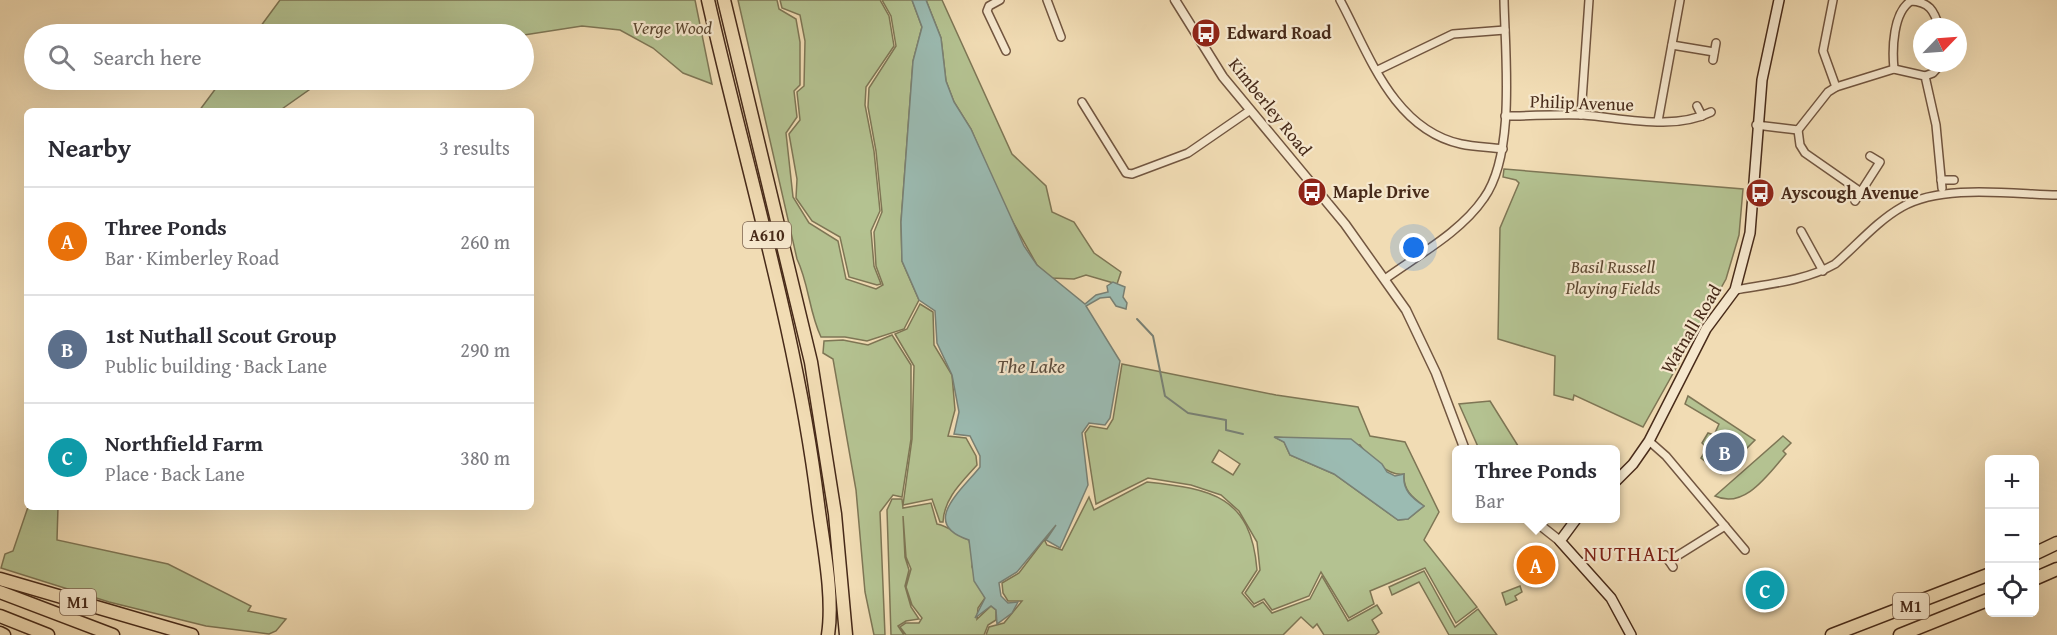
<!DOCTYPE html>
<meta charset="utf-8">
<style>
:root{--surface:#fff;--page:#f7f7f7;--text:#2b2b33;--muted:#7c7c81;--line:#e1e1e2;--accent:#0f766e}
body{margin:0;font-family:"Gentium Book Plus",serif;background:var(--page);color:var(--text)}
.controls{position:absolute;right:18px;bottom:18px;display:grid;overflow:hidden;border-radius:9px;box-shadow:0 6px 24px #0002}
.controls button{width:54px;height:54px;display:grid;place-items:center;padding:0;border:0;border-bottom:2px solid var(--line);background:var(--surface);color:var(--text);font:30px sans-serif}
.compass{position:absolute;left:1913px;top:18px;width:54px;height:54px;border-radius:50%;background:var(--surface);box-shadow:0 6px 24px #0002;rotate:65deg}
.you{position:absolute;left:1414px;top:248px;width:21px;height:21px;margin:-15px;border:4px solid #fff;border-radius:50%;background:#1a73e8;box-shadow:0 0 0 9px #1a73e833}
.badge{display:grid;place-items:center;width:39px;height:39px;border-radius:50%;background:var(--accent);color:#fff;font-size:20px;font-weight:700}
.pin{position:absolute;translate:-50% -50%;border:3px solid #fff;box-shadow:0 2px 6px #0006}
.popup{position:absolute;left:1452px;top:445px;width:168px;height:78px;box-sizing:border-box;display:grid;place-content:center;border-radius:9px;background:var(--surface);filter:drop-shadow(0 2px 4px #0005);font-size:20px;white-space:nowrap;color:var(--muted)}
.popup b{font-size:22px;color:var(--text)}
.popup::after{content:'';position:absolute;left:50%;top:100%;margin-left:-12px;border:12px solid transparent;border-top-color:var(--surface)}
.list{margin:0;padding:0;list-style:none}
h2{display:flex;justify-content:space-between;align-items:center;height:78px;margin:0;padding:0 24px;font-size:26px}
h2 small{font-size:20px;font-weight:400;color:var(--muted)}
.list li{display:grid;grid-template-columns:39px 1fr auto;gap:18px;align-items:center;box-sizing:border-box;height:108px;padding:0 24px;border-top:2px solid var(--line)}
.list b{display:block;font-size:22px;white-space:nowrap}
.list p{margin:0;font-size:20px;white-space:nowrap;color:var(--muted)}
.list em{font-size:20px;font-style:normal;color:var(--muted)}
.icon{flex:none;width:33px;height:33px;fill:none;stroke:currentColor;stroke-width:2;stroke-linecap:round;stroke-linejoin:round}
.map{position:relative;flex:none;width:2057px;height:635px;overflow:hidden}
.search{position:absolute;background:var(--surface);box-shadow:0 6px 24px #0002;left:24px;top:24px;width:510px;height:66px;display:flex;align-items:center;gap:15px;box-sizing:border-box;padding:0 21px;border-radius:33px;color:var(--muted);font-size:22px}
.panel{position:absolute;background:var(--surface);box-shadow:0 6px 24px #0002;left:24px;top:108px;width:510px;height:402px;border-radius:9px}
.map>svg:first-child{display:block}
.green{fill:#b4c291;stroke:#7e7655;stroke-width:1.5;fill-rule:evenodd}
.water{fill:#9bbbb2;stroke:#798175;stroke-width:1.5}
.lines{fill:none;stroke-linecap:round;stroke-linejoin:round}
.stream{stroke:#798175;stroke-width:2}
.minor-casing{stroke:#725640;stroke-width:10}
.tertiary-casing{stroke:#725640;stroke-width:11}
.secondary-casing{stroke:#472a19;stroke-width:12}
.trunk-casing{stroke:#472a19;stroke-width:15}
.motorway-casing{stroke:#472a19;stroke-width:15}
.minor{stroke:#f6e8ce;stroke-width:7}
.tertiary{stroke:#f6e8ce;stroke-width:8}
.secondary{stroke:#f6e8ce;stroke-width:9}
.trunk{stroke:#f1dcb4;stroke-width:12}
.motorway{stroke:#f1dcb4;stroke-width:12}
.labels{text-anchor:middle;stroke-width:4.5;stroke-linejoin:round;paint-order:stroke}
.shield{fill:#f6e8ce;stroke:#7c634f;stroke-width:1.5}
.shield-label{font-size:16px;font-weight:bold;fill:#472a19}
.park-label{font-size:18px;font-style:italic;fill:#5d4831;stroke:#f6e8ce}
.poi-label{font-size:18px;font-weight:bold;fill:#472a19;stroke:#f6e8ce;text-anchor:start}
.street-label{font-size:18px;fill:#472a19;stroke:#f6e8ce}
.water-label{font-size:20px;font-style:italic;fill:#5c4e3f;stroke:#f6e8ce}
.quarter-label{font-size:21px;letter-spacing:1.5px;fill:#7a1f14;stroke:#f6e8ce}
</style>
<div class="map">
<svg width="2057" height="635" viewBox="0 0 2057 635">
<rect width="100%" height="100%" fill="#f1dcb4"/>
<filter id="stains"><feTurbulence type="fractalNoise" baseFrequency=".00333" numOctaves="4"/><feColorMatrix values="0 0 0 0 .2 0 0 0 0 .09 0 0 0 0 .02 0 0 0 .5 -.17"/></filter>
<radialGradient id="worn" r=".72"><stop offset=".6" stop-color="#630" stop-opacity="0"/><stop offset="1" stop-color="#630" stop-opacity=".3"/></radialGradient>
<g class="green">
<path d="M280,0H695L712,84L683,73L653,48L620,30L582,26L524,35L255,34Z"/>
<path d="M738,0H777L779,9L796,19L800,42V85L794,91L797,117L786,133L793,197L809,223L838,241L846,279L876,289L883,285L876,266L874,232L882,212L876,151L868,107L869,88L896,46L891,16L882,0H912L922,27L913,61L901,222L902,261L919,300L904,329L867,341L845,337H821C809,312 809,284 797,259Z"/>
<path d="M780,0H880L889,16L894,46L866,87L865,105L874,151L880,211L871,231L874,266L881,284L877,285L849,277L840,237L812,221L796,198L797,179L789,134L800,120L797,92L804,86L805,41L800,15L782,8Z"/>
<path d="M926,0H942L1012,154L1046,186L1052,212L1074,222L1094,253L1121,272L1117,284L1086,275L1074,279L1051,278L1037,265L1005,208L971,129L954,102L946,81L941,38Z"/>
<path d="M222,80H323L279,111H199Z"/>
<path d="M1504,169L1743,189L1739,235L1726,279L1643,427L1574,395L1573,400L1554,395L1555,356L1498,339L1500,228L1519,183L1516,180L1503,177Z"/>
<path d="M920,304L933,312L934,345L952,375L955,410L948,436L966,438L976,456L977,465C962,482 944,498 943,522H940L932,499L903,505L912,439L914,366L895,334L907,329Z"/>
<path d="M892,335L911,365V439L902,497L893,495L880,512L885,635H874L865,592L856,490L833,359L823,353L824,341L843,340L868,345Z"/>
<path d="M1122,364L1276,395L1358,407L1370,436L1405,442L1439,512L1424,540L1477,607L1456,623L1425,568L1370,591L1374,604L1349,618L1321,572L1309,596L1272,610L1264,599L1254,604L1245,593L1260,570L1257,542L1239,511L1221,495L1191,485L1148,478L1096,504L1085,433L1090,426L1107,429L1113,419ZM1275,437L1360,445C1368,457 1389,477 1404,474C1403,490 1412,497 1424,506L1408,519L1398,520L1334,474L1290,455L1284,442ZM1219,450L1240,464L1233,475L1212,462Z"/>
<path d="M1688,396L1755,440L1734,461L1731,459L1740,444L1727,436L1712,461L1723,469L1728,463L1730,465L1721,474L1701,458L1707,448L1702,443L1708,433L1714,435L1719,424L1685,404Z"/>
<path d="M1490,401L1520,449H1479L1459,404Z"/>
<path d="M1783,436L1791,443L1783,451L1786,454C1769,473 1745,510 1715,496Z"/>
<path d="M1147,482C1212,489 1251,496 1257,570L1242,593L1254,607L1263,602L1272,613L1310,599L1322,576L1348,621L1377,605L1382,613L1372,620L1379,632L1375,635H1324L1317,624L1313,628L1301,617L1283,635H986L989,627L1004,623L1022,601H1008L1003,593L1002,583L1019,573L1054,527L1045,541L1047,545L1062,550L1089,497L1094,510Z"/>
<path d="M892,499H902L903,508L931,503L937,524C950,526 957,536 969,540L973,559L972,567L985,598L978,608L977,619L991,606L996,610V620L988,625L984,635H906L900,627L906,623H919L922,618L912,605L906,587L911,569L906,557L903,516L905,557L909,570L905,586L911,607L919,619L906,621L898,626L904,635H891L887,510Z"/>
<path d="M28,507H58L57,540L168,564L251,606L248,611L286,619L276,631L269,634L206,626L109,602L1,568L5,554L13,551Z"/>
<path d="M1424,571L1455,627L1478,609L1497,635H1449L1419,582L1392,595L1389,587Z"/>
<path d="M1520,586L1522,592L1515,596L1517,600L1506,605L1502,593Z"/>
</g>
<g class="water">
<path d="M912,0H926L941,38L946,81L954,102L971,129L1024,246L1037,265L1085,304L1096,295L1108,292L1107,286L1113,282L1125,287L1123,297L1127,303L1126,309L1116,306L1110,297L1100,298L1086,306L1120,361L1110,418L1105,425L1089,423L1082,433L1088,485L1060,548L1046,540L1056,525L1017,572L999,583L1001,596L1008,603L1018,602L1012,613L997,624L996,610L991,606L975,618L985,598L974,581L969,540C919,524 961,491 980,467V456L970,436L954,434L959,412L952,375L937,343L935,311L919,300L902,261L901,222L913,61L922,27Z"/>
<path d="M1274,437L1351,439L1382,464L1387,472L1395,476L1404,474C1402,490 1412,498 1424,506L1408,519L1398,520L1334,474L1290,455L1284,442Z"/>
</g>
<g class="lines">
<path class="stream" d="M1137,319L1153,336L1165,396L1188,413L1226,420V430L1243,434"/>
<g class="minor-casing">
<g id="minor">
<path d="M1000,0L989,6L987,11L1006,51"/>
<path d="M1047,0L1061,37"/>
<path d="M1340,0C1369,54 1393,129 1461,144C1475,147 1489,147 1503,149"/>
<path d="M1833,0L1823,51L1836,87"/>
<path d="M1672,45L1714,52"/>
<path d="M1713,60L1716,43"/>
<path d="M1894,69C1892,49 1893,12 1911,1C1929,2 1934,10 1939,27"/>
<path d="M1378,70L1453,34L1505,30"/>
<path d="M1925,76L1933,73L1942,63"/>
<path d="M1082,102L1126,173L1132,174L1188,153L1249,111"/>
<path d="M1697,106L1702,116"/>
<path d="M1581,115L1589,0"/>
<path d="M1505,116C1531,116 1557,114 1583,115C1624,118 1673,131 1711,112"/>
<path d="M1658,121L1680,0"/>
<path d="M1756,125L1798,130L1828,92L1836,87L1894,69L1925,76L1936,125L1942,188"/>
<path d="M1798,130L1800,145L1805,153L1861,192"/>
<path d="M1941,180H1954"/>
<path d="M1855,201L1880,162L1870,156"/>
<path d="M1801,231L1823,271"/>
<path d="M1385,279C1418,255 1461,232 1484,198C1516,153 1505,54 1504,0"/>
<path d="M1735,290C1768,284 1805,281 1835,264C1856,246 1877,221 1902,207C1942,184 2011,194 2057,195"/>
<path d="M1649,441L1666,456L1745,550"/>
<path d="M1665,555L1673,567"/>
<path d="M1669,561L1725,526"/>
</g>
</g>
<g class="tertiary-casing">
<g id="tertiary">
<path d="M1175,0L1223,77L1345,224L1406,310L1436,373L1465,450"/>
<path d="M1531,518L1560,541"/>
</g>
</g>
<g class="secondary-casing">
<g id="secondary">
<path d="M1616,481L1633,464L1649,441L1706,329L1735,290L1750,233L1762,80L1779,0"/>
<path d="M1577,518L1560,541L1611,598L1631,635"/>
</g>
</g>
<g class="trunk-casing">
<g id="trunk">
<path d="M708,0C746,168 797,333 818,504C823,544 834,596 828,635"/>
<path d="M724,0L811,362L835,514L846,635"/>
</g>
</g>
<g class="motorway-casing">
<g id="motorway">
<path d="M2034,554L2057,543"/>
<path d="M0,579L192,635"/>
<path d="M2034,579L2057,569"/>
<path d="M0,592L113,635"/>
<path d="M0,616L48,635"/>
<path d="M0,633L4,635"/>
<path d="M1832,635L1990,574"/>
<path d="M1900,635L1990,599"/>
</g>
</g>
<use href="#minor" class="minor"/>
<use href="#tertiary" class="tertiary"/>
<use href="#secondary" class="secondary"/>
<use href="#trunk" class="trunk"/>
<use href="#motorway" class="motorway"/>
</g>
<defs>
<g id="bus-disc" transform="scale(1.5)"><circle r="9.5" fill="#8f2418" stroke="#f6e8ce"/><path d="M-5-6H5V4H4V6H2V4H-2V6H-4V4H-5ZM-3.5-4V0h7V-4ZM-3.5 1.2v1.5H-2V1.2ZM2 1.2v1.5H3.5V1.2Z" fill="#fff"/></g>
</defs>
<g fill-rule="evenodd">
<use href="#bus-disc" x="1206" y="33"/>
<use href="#bus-disc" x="1312" y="192"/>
<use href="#bus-disc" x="1760" y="193"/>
</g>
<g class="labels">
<g class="shield">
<rect x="743" y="222" width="48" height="26" rx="4.5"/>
<rect x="60" y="589" width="36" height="26" rx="4.5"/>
<rect x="1893" y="593" width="36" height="26" rx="4.5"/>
</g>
<g class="shield-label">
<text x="767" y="241">A610</text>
<text x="78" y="608">M1</text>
<text x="1911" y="612">M1</text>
</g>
<g class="park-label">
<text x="672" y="34">Verge Wood</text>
<text x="1613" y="273">Basil Russell<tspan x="1613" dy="21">Playing Fields</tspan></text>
</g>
<g class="poi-label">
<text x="1227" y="39">Edward Road</text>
<text x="1333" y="198">Maple Drive</text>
<text x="1781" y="199">Ayscough Avenue</text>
</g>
<g class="street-label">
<text transform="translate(1582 103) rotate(2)" y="6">Philip Avenue</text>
<text transform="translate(1270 107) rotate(51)" y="6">Kimberley Road</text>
<text transform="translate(1691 329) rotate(-59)" y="6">Watnall Road</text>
</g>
<g class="water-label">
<text x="1031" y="373">The Lake</text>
</g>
<g class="quarter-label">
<text x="1632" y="561">NUTHALL</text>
</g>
</g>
<rect width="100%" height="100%" filter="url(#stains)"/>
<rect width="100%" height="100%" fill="url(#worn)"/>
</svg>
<div class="controls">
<button>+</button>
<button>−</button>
<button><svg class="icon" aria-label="locate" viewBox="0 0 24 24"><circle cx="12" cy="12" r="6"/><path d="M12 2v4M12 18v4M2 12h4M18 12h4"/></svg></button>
</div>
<svg class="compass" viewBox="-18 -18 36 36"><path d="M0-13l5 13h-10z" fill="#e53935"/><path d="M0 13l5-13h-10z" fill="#7c7c81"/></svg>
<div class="you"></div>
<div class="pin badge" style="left:1536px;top:565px;background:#e8710a">A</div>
<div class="popup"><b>Three Ponds</b>Bar</div>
<div class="pin badge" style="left:1725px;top:452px;background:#5c6f8a">B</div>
<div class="pin badge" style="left:1765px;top:590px;background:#0f9aa8">C</div>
<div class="search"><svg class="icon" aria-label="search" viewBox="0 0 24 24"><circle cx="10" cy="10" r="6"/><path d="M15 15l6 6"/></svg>Search here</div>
<section class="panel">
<h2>Nearby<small>3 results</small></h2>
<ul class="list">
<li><span class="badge" style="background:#e8710a">A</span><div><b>Three Ponds</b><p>Bar · Kimberley Road</p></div><em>260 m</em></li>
<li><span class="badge" style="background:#5c6f8a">B</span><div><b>1st Nuthall Scout Group</b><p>Public building · Back Lane</p></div><em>290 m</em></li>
<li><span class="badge" style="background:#0f9aa8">C</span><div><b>Northfield Farm</b><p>Place · Back Lane</p></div><em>380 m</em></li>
</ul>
</section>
</div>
